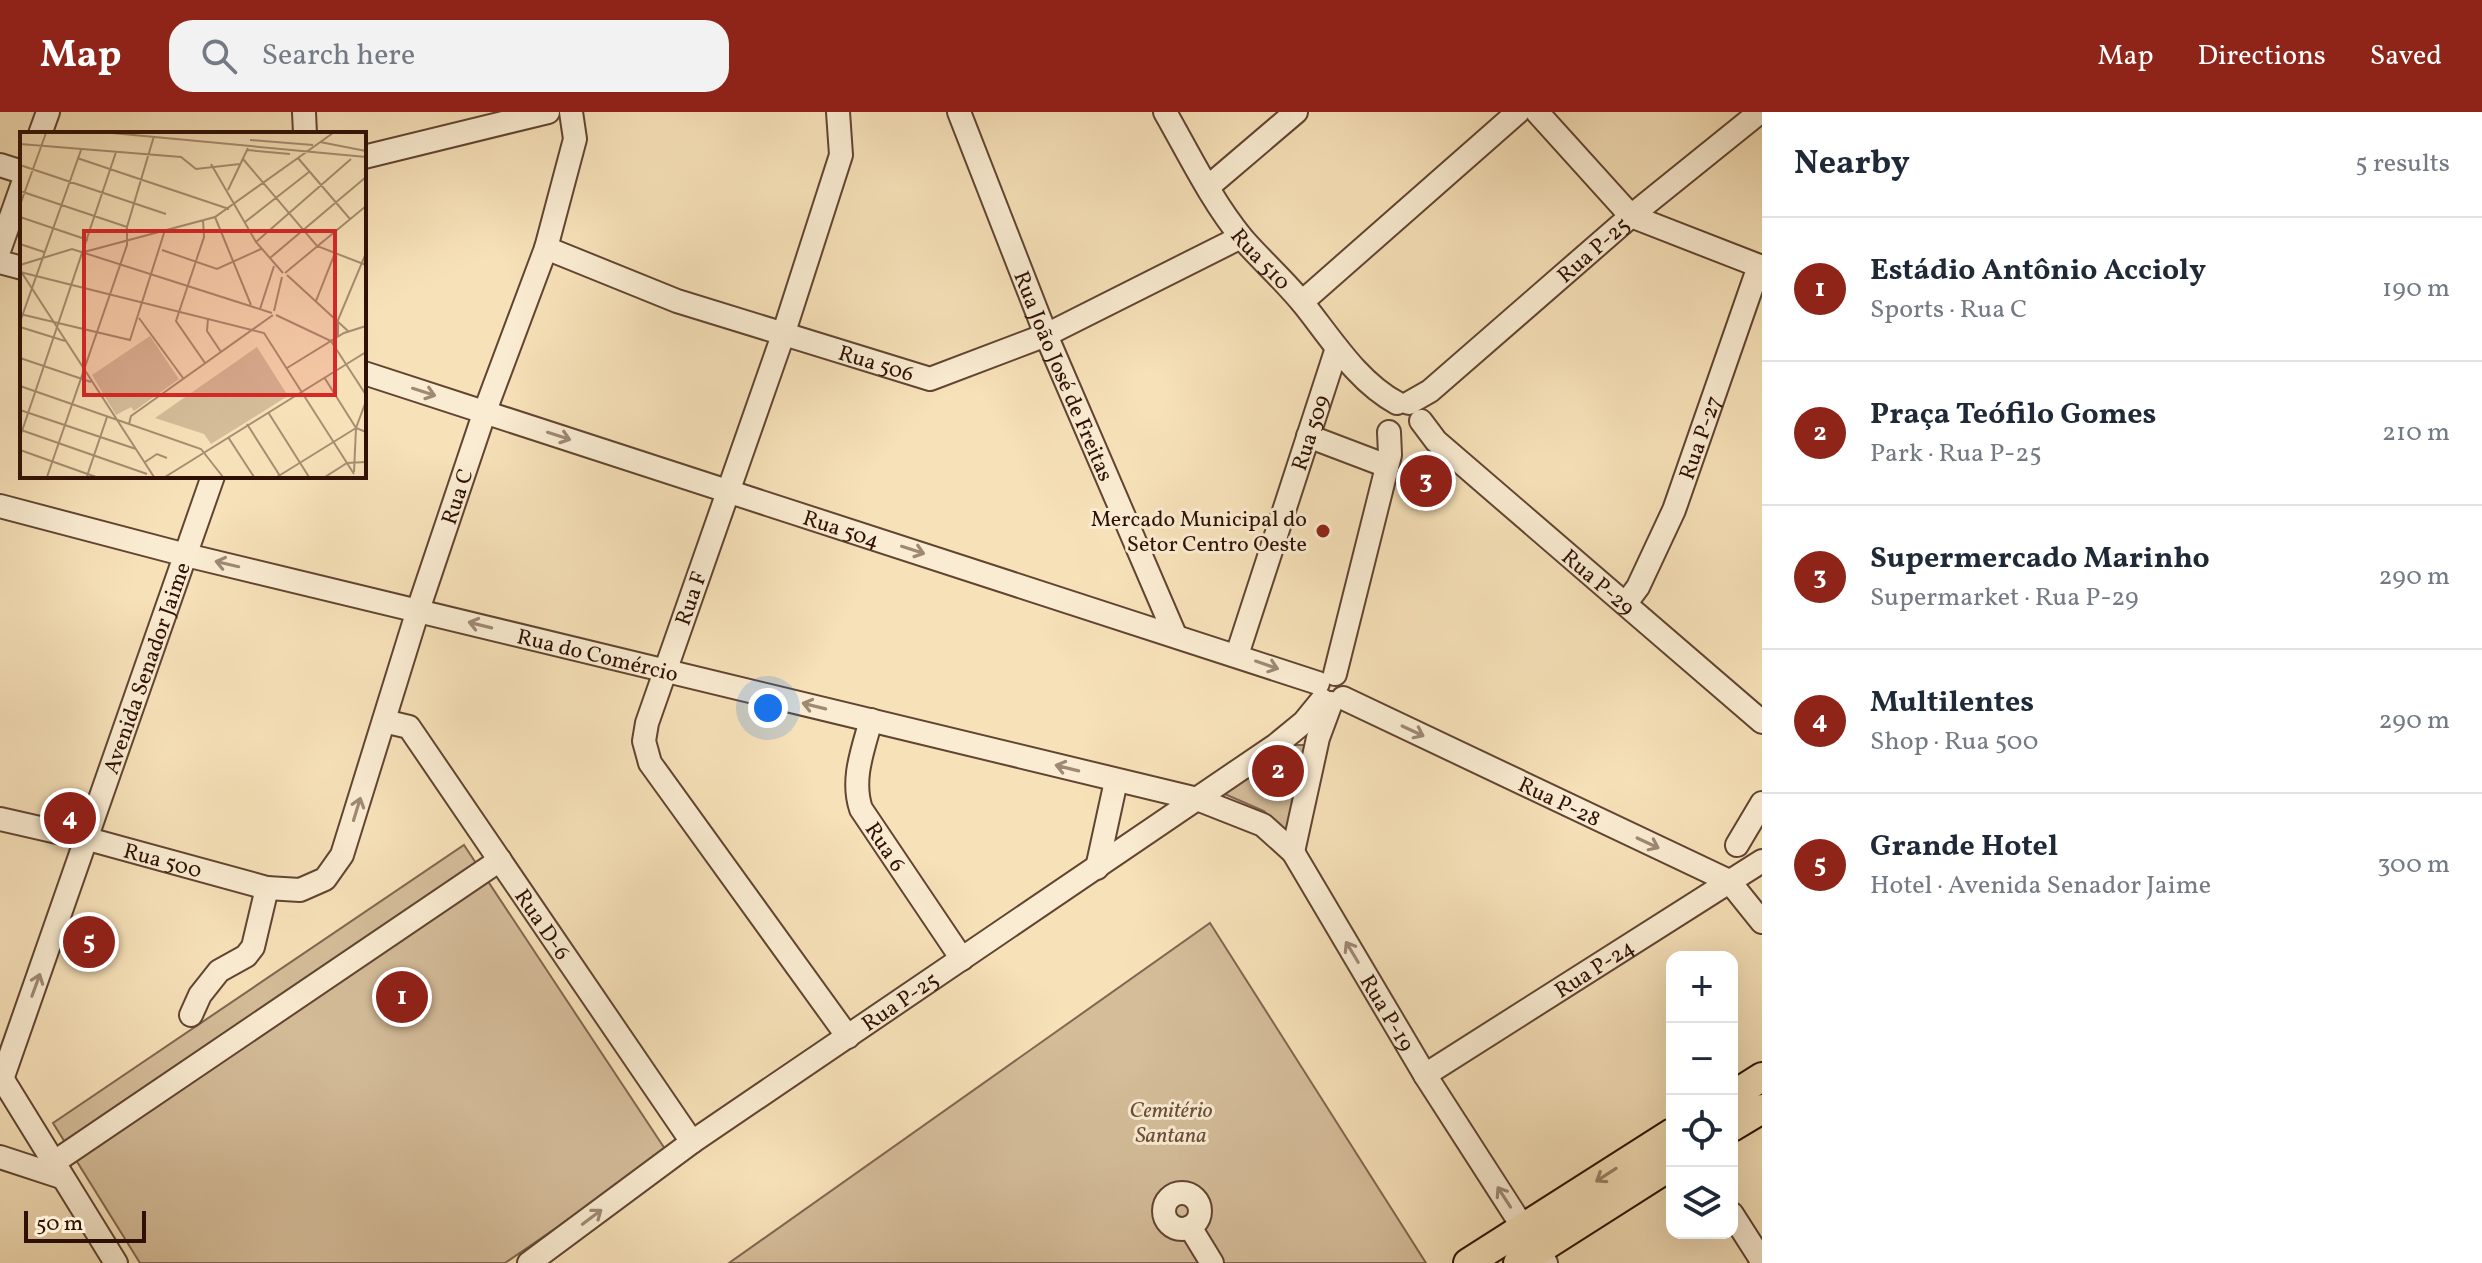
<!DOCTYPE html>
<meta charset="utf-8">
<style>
:root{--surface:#fff;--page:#f2f2f3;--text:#1f2937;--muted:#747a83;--line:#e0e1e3;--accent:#8f2418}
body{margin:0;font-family:Vollkorn,serif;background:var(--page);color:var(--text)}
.controls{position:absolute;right:24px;bottom:24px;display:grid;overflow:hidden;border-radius:16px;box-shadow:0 8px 32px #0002}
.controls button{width:72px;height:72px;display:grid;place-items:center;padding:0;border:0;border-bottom:2px solid var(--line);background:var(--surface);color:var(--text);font:40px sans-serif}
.scale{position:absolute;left:24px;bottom:20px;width:122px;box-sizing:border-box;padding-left:8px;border:4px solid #2f1004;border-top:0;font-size:22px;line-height:28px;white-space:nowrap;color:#2f1004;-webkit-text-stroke:6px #faecd2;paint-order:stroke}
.you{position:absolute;left:768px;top:596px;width:28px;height:28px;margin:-20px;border:6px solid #fff;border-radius:50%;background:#1a73e8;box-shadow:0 0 0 12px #1a73e833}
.badge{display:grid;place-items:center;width:52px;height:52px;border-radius:50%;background:var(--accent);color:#fff;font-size:26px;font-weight:700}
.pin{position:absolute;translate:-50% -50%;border:4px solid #fff;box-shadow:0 2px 8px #0006}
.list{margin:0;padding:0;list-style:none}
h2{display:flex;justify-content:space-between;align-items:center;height:104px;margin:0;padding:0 32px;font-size:34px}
h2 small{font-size:26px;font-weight:400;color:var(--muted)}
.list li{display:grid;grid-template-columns:52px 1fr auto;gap:24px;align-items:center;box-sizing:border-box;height:144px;padding:0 32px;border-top:2px solid var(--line)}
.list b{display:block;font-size:30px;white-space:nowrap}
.list p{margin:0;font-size:26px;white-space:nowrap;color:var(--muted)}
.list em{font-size:26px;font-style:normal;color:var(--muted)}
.icon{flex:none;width:44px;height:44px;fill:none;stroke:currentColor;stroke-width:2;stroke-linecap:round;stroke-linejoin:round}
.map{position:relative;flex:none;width:1762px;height:1151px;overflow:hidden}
header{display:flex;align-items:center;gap:48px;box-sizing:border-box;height:112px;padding:0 40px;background:var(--accent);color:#fff}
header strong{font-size:38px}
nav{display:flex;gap:44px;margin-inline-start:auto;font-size:28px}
.search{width:560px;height:72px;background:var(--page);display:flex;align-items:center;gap:20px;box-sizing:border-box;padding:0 28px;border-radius:24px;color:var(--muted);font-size:30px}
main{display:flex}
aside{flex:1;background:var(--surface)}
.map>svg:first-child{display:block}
.green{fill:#d5bd9a;stroke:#82664f;stroke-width:2}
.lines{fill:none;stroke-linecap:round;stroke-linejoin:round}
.minor-casing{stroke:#614431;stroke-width:26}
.major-casing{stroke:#2f1004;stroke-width:32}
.minor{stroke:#faecd2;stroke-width:22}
.major{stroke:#f7e1b9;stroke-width:28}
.oneway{stroke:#9f8975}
.oneway2{stroke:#9d8368}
.poi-dot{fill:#8f2418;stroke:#faecd2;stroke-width:3}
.labels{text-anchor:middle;stroke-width:6;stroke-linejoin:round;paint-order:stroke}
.street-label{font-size:22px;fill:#2f1004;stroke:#faecd2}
.poi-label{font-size:22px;fill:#2f1004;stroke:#faecd2;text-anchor:end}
.park-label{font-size:22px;font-style:italic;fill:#694d38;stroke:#faecd2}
.inset-road{fill:none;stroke:#a78d71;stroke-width:2}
.view{fill:#d62828;fill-opacity:0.15;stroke:#d62828;stroke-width:4}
.inset-edge{fill:none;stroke:#2f1004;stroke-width:4}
</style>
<header>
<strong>Map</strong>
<div class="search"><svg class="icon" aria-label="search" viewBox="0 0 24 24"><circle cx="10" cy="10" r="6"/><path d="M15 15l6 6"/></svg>Search here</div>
<nav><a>Map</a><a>Directions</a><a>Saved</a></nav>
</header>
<main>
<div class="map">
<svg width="1762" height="1151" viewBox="0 0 1762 1151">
<rect width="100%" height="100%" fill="#f7e1b9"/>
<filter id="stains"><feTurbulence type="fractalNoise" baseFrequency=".0025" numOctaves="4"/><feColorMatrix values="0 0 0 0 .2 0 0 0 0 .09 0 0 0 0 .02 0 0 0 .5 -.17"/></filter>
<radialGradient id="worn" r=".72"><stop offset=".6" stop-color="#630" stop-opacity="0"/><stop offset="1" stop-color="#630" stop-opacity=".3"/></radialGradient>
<g class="green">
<path d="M1290,633H1304L1310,638L1291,718L1284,719L1264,699L1220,680Z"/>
<path d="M464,733L667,1040L505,1151H140L53,1011Z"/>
<path d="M1210,811L1426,1151H729Z"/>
</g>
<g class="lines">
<g class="minor-casing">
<g id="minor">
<path d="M304,0L305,22"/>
<path d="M838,0L841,43L783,223L647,611L644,629L650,651L848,925"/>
<path id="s1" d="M959,0L1046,223L1175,523"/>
<path id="s2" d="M1165,0C1189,42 1211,88 1242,126C1262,149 1286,170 1305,194C1332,228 1358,270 1397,291"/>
<path d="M1537,0L1631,104L1762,155"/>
<path d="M40,22L48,0"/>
<path d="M364,45L548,0"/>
<path d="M0,53L22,60"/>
<path d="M1208,75L1296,0"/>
<path d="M0,136L22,74"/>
<path id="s3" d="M546,136L677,189L930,267L1046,223L1241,125"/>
<path d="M0,150L22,156"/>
<path d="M1302,190L1518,0"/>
<path id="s4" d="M364,261L1318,571"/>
<path id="s5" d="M1409,291L1430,279L1631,104L1760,0"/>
<path id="s6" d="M1421,309L1436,329L1762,610"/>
<path d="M1308,324L1387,354"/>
<path id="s7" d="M0,394L186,443L1197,687L1263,713L1293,740L1425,963L1546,1151"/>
<path id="s8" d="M1626,491L1638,475L1674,398L1759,154"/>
<path id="s9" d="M1237,543L1337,236"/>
<path d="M1335,562L1390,343L1389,320"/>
<path id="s10" d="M1343,586L1729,769L1762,810"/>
<path id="s11" d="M871,608C863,638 851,667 861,697L962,847"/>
<path id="s12" d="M384,609L409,615L692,1030"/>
<path id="s13" d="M0,707L88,727L267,776L300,778L325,767L342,743L418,498L485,299L546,136L575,27L571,0"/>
<path d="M1737,733L1762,691"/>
<path d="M1293,740L1318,626L1331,591"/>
<path d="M1097,756L1116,669"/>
<path d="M191,903L200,883L219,859L246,844L253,835L267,776"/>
<path d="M0,963L116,1151"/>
<path id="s14" d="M1425,963L1762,749"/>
<path id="s15" d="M0,973L213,364"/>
<path d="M0,1045L61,1065"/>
<path d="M53,1051L500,748"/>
<circle cx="1182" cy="1099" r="18"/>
<path d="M1732,1102L1762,1149"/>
<path d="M1190,1115L1212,1151"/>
<path id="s16" d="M529,1151L692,1030L1276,633L1304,610L1322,588"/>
</g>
</g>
<g class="major-casing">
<g id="major">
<path d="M1732,984L1762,965"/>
<path d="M1732,1015L1762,997"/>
<path d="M1468,1151L1672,1021"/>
<path d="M1518,1151L1672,1053"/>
</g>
</g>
<use href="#minor" class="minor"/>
<use href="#major" class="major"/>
</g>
<defs><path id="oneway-shaft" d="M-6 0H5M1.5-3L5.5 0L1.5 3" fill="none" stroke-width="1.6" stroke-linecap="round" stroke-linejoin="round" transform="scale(2)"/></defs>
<g class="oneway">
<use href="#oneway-shaft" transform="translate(424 280) rotate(18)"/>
<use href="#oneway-shaft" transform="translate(559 324) rotate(18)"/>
<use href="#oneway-shaft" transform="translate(913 438) rotate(18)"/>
<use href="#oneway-shaft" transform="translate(227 452) rotate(-167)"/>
<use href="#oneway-shaft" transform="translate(480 513) rotate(-166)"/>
<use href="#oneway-shaft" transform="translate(1267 553) rotate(19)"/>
<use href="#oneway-shaft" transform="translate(814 594) rotate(-166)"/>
<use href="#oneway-shaft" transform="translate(1413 619) rotate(25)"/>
<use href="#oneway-shaft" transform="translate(1067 656) rotate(-166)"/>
<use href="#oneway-shaft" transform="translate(357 697) rotate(-73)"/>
<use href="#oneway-shaft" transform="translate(1648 731) rotate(25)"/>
<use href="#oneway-shaft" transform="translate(1352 840) rotate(-121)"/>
<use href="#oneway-shaft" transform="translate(36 873) rotate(-70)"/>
<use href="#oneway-shaft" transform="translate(1504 1085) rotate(-123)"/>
<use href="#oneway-shaft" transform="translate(592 1105) rotate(-37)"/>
</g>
<use class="oneway2" href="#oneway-shaft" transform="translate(1606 1063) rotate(147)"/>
<circle class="poi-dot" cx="1323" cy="419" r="8"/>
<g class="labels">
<g class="street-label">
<text dy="8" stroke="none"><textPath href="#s5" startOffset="240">Rua P-25</textPath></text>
<text dy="8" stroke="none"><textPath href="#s2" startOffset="176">Rua 510</textPath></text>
<text dy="8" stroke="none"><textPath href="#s3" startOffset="350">Rua 506</textPath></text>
<text dy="8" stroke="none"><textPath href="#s1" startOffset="284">Rua João José de Freitas</textPath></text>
<text dy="8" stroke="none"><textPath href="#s9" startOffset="234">Rua 509</textPath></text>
<text dy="8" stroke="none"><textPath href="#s8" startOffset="182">Rua P-27</textPath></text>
<text dy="8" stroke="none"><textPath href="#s13" startOffset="742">Rua C</textPath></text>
<text dy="8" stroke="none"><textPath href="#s4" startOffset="502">Rua 504</textPath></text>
<text dy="8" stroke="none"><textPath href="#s6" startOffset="240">Rua P-29</textPath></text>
<text transform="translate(690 486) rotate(-71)" y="8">Rua F</text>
<text dy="8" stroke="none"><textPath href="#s7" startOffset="616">Rua do Comércio</textPath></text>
<text dy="8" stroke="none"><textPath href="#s15" startOffset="442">Avenida Senador Jaime</textPath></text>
<text dy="8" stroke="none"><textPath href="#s10" startOffset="240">Rua P-28</textPath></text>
<text dy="8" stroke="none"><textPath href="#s11" startOffset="136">Rua 6</textPath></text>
<text dy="8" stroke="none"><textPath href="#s13" startOffset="168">Rua 500</textPath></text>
<text dy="8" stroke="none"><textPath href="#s12" startOffset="264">Rua D-6</textPath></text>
<text dy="8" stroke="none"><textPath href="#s14" startOffset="200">Rua P-24</textPath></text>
<text dy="8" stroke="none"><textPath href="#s16" startOffset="454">Rua P-25</textPath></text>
<text dy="8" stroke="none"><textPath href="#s7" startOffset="1530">Rua P-19</textPath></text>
</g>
<g class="poi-label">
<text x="1307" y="414">Mercado Municipal do<tspan x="1307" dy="25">Setor Centro Oeste</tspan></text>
</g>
<g class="park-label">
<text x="1171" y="1005">Cemitério<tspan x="1171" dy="25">Santana</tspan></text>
</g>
</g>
<g transform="translate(20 20)">
<rect width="346" height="346" fill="#f7e1b9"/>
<path d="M130,204L159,247L114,279L111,275L96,283L72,243ZM237,215L268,264L191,312L184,302L135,286Z" fill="#d5bd9a"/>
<path class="inset-road" d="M92,1L346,25M230,8L293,13M300,10L346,19M0,12L161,25L176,37L220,32M227,18L270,22M57,26L209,77M278,26L330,87M223,27L297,114L346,133M191,32L236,110L263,141M0,33L146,82M208,58L228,16M0,59L107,95M0,73L26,1M0,85L68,108M195,85L231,173M183,88L184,105L156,189L185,231M225,90L289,40M236,110L331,27M0,112L24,120M142,118L197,137L241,117M64,120L195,85L313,1M250,126L346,45M0,133L52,117L252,181M0,140L244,201L334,342M2,141L134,345M265,141L346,74M267,143L328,199M296,169L315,121M240,177L254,134M254,179L262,145M0,182L110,208L145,98M256,183L311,209L346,263M119,186L163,246M188,186L187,199L201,220M0,190L61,18M0,195L45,209M318,204V188L346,121M0,226L71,250M267,236L324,201L346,194M304,245L336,296L346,300M0,254L181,317L203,345M0,278L116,317M248,280L289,345M109,292L111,284L253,183M227,292L260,344M1,298L127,342M0,305L96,20M208,305L234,345M0,318L76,345M125,330L137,322L147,326M334,340L336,296L346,269M67,344L87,285M27,345L107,113V95L134,4M145,345L346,220M257,345L336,296M305,345L327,331L346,330"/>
<path class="view" d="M64,99H315V263H64Z"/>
<rect width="346" height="346" class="inset-edge"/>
</g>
<rect width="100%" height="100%" filter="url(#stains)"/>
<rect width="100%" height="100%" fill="url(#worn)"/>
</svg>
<div class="controls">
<button>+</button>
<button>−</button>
<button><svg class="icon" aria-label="locate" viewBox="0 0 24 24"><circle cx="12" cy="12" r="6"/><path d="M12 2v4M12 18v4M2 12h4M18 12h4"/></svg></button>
<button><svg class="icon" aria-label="layers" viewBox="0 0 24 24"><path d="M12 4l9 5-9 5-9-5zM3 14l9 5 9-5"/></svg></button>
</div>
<div class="scale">50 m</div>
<div class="you"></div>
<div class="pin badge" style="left:402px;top:885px">1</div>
<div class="pin badge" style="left:1278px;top:659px">2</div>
<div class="pin badge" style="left:1426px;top:369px">3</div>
<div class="pin badge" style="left:70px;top:706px">4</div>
<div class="pin badge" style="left:89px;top:830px">5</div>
</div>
<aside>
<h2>Nearby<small>5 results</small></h2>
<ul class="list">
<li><span class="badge">1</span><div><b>Estádio Antônio Accioly</b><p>Sports · Rua C</p></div><em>190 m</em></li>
<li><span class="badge">2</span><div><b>Praça Teófilo Gomes</b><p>Park · Rua P-25</p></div><em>210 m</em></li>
<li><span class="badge">3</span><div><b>Supermercado Marinho</b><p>Supermarket · Rua P-29</p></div><em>290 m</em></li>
<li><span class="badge">4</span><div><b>Multilentes</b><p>Shop · Rua 500</p></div><em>290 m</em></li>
<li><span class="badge">5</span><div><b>Grande Hotel</b><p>Hotel · Avenida Senador Jaime</p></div><em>300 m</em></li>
</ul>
</aside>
</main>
